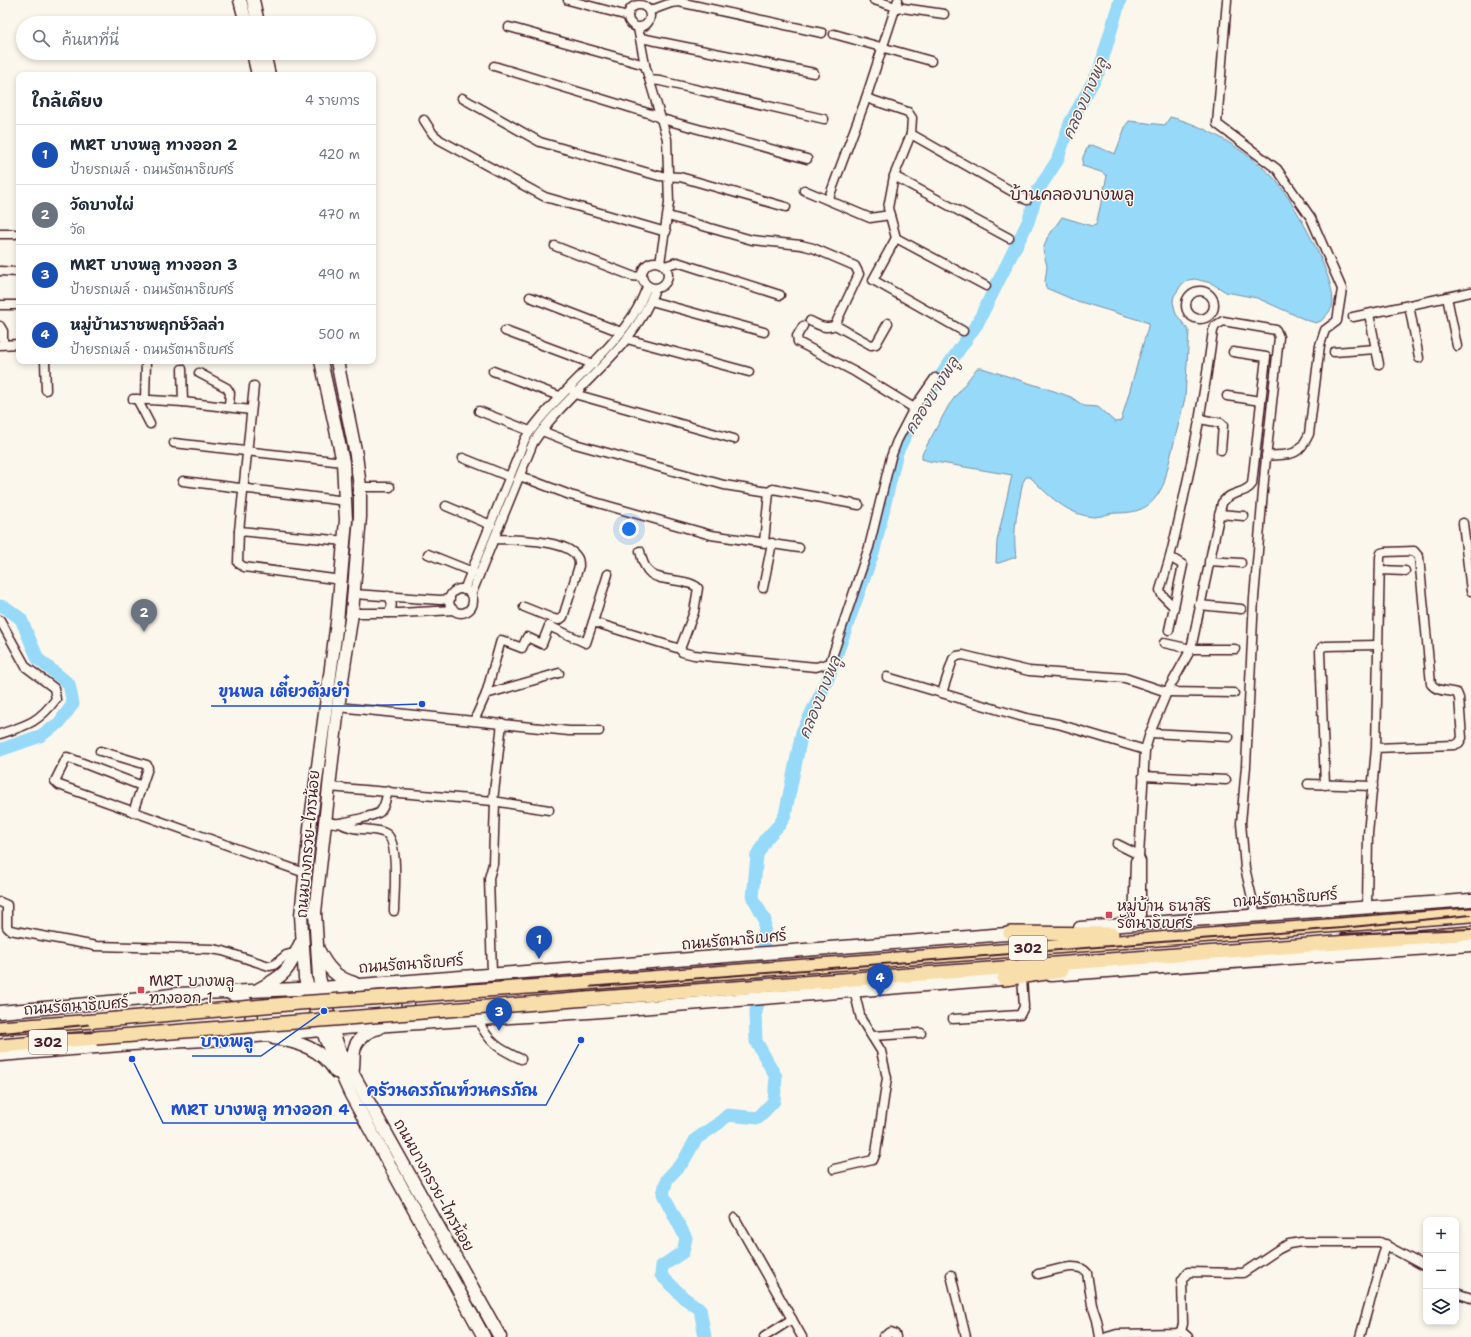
<!DOCTYPE html>
<html lang="th">
<meta charset="utf-8">
<style>
:root{--surface:#fff;--page:#f2f2f3;--text:#1f2937;--muted:#747a83;--line:#e0e1e3;--accent:#0b8043}
body{margin:0;font-family:"Shantell Sans","Playpen Sans Thai",sans-serif;background:var(--page);color:var(--text)}
.controls{position:absolute;right:12px;bottom:12px;display:grid;overflow:hidden;border-radius:8px;box-shadow:0 2px 6px #0003}
.controls button{width:36px;height:36px;display:grid;place-items:center;padding:0;border:0;border-bottom:1px solid var(--line);background:var(--surface);color:var(--text);font:20px sans-serif}
.you{position:absolute;left:629px;top:529px;width:14px;height:14px;margin:-10px;border:3px solid #fff;border-radius:50%;background:#1a73e8;box-shadow:0 0 0 6px #1a73e833}
.badge{display:grid;place-items:center;width:26px;height:26px;border-radius:50%;background:var(--accent);color:#fff;font-size:13px;font-weight:700}
.pin{position:absolute;translate:-50% -33px;filter:drop-shadow(0 1px 2px #0008)}
.pin::after{content:'';position:absolute;top:21px;width:14px;height:12px;background:inherit;clip-path:polygon(0 0,100% 0,50% 100%)}
.list{margin:0;padding:0;list-style:none}
h2{display:flex;justify-content:space-between;align-items:center;height:52px;margin:0;padding:0 16px;font-size:17px}
h2 small{font-size:13px;font-weight:400;color:var(--muted)}
.list li{display:grid;grid-template-columns:26px 1fr auto;gap:12px;align-items:center;box-sizing:border-box;height:60px;padding:0 16px;border-top:1px solid var(--line)}
.list b{display:block;font-size:15px;white-space:nowrap}
.list p{margin:0;font-size:13px;white-space:nowrap;color:var(--muted)}
.list em{font-size:13px;font-style:normal;color:var(--muted)}
.icon{flex:none;width:22px;height:22px;fill:none;stroke:currentColor;stroke-width:2;stroke-linecap:round;stroke-linejoin:round}
.map{position:relative;flex:none;width:1471px;height:1337px;overflow:hidden}
.search{position:absolute;background:var(--surface);box-shadow:0 2px 6px #0003;left:16px;top:16px;width:360px;height:44px;display:flex;align-items:center;gap:10px;box-sizing:border-box;padding:0 14px;border-radius:22px;color:var(--muted);font-size:15px}
.panel{position:absolute;background:var(--surface);box-shadow:0 2px 6px #0003;left:16px;top:72px;width:360px;height:292px;border-radius:8px}
.map>svg:first-child{display:block}
.water{fill:#96d9f8;stroke:#788fa6}
.lines{fill:none;stroke-linecap:round;stroke-linejoin:round}
.river{stroke:#96d9f8;stroke-width:13}
.minor-casing{stroke:#4a1f2b;stroke-width:11}
.secondary-casing{stroke:#4a1f2b;stroke-width:15}
.primary-casing{stroke:#4a1f2b;stroke-width:16}
.minor{stroke:#fbf7ec;stroke-width:8}
.secondary{stroke:#fbf7ec;stroke-width:12}
.primary{stroke:#f8deab;stroke-width:13}
.rail{stroke:#4a1f2b;stroke-width:2}
.primary-bridge-casing{stroke:#4a1f2b;stroke-width:16;stroke-linecap:butt}
.primary-bridge{stroke:#f8deab;stroke-width:13}
.poi-dot{fill:#d1495b;stroke:#fbf7ec;stroke-width:1.5}
.labels{text-anchor:middle;stroke-width:3;stroke-linejoin:round;paint-order:stroke}
.shield{fill:#fbf7ec;stroke:#7f6065;stroke-width:1}
.shield-label{font-size:14px;font-weight:bold;fill:#4a1f2b}
.street-label{font-size:15px;fill:#4a1f2b;stroke:#fbf7ec}
.poi-label{font-size:15px;fill:#4a1f2b;stroke:#fbf7ec;text-anchor:start}
.water-label{font-size:16px;font-style:italic;fill:#5d4e5e;stroke:#fbf7ec}
.quarter-label{font-size:17px;fill:#4a1f2b;stroke:#fbf7ec}
.leader{fill:none;stroke:#1d4ed8;stroke-width:1.5}
.callout-dot{fill:#1d4ed8;stroke:#fbf7ec;stroke-width:1.5}
.callout-label{font-size:16px;text-anchor:middle;font-weight:bold;fill:#1d4ed8;stroke:#fbf7ec;stroke-width:3;stroke-linejoin:round;paint-order:stroke}
</style>
<div class="map">
<svg width="1471" height="1337" viewBox="0 0 1471 1337">
<rect width="100%" height="100%" fill="#fbf7ec"/>
<filter id="ink" filterUnits="userSpaceOnUse"><feTurbulence type="fractalNoise" baseFrequency=".025" numOctaves="2"/><feDisplacementMap in="SourceGraphic" scale="8" xChannelSelector="R" yChannelSelector="G"/><feConvolveMatrix kernelMatrix="1 2 1 2 8 2 1 2 1" color-interpolation-filters="sRGB"/></filter>
<g filter="url(#ink)">
<path class="water" d="M1170,117C1208,126 1244,150 1272,176C1290,194 1340,283 1332,307C1330,312 1325,317 1321,321L1316,323L1306,320L1257,298L1226,292L1211,283L1195,279L1188,280L1182,284L1174,296L1173,302L1176,314L1189,331L1185,398L1164,483C1153,507 1141,513 1116,513C1108,513 1102,517 1094,517C1067,515 1048,495 1030,477H1026L1023,482C1018,507 1012,530 1016,557L999,563H996L997,541L1012,475L929,461L922,459V454L949,405L977,368H982L1057,392L1071,397L1084,406L1098,407L1115,422L1121,421L1149,323L1074,300L1046,288L1045,282L1047,266L1043,250L1047,238L1062,217L1092,226L1096,225L1107,176L1101,172L1082,166L1083,157L1088,146L1092,145L1115,154L1126,125L1129,121L1165,125Z"/>
<g class="lines">
<g class="river">
<path d="M0,606L5,607L21,619L38,659L69,684L73,704L59,723L40,736L0,750"/>
<path d="M705,1337L700,1309L684,1298L661,1275L662,1266L683,1252L686,1238L663,1194L667,1179L683,1162L696,1139L719,1123L728,1115L758,1118L774,1101L776,1077L756,1041L755,1011L761,987L765,920L753,898L757,855L766,839L780,824L785,815L802,732L827,681L874,550L897,452L921,404L977,324L1028,222L1038,190L1057,161L1070,123L1099,71L1120,0"/>
</g>
<g class="minor-casing">
<g id="minor">
<path d="M568,0L628,16"/>
<path d="M874,0L896,7L944,14"/>
<path d="M1227,0L1217,124L1277,169L1311,218L1342,289L1337,321L1325,330L1320,345L1309,434C1298,458 1290,454 1266,456"/>
<circle cx="639" cy="16" r="11"/>
<path d="M649,11L671,3L679,2L822,33"/>
<path d="M509,27L645,65"/>
<path d="M638,28L645,65L667,139L669,203L660,263"/>
<path d="M834,34L931,61"/>
<path d="M641,38L814,73"/>
<path d="M494,66L651,114L662,119L807,159"/>
<path d="M650,80L660,81L824,119"/>
<path d="M462,98L540,142L659,176L680,177L786,207"/>
<path d="M866,98L908,112L912,118L911,134L894,176L888,208L896,238L873,280L963,331"/>
<path d="M424,120L433,134L440,140L545,197L666,232"/>
<path d="M911,134L1027,200"/>
<path d="M894,176L1009,238"/>
<path d="M804,190L870,218L890,215"/>
<path d="M828,200L864,104L898,0"/>
<path d="M668,216L752,240L801,245L813,248L855,266L859,274L835,325C826,330 819,325 810,321"/>
<path d="M0,234H15"/>
<path d="M896,238L986,286"/>
<path d="M555,246L632,276L641,277"/>
<circle cx="655" cy="275" r="13"/>
<path d="M665,266L677,262L780,295"/>
<path d="M0,271L18,272"/>
<circle cx="1200" cy="305" r="14"/>
<path d="M530,297L621,332"/>
<path d="M1447,297L1457,346"/>
<path d="M651,301L764,332"/>
<path d="M0,305H19"/>
<path d="M1409,305L1419,358"/>
<path d="M1369,314L1379,364"/>
<path d="M1353,317L1471,292"/>
<path d="M835,325L871,345L876,344L888,323"/>
<path d="M0,326L3,331V344"/>
<path d="M803,326L797,336L798,342L855,372L914,408"/>
<path d="M505,331L593,364"/>
<path d="M627,339L749,372"/>
<path d="M0,345L19,344"/>
<path d="M1334,352L1376,349"/>
<path d="M45,361L46,390"/>
<path d="M182,369L183,402"/>
<path d="M493,371L559,396"/>
<path d="M199,373L227,388L230,393L229,406"/>
<path d="M254,386L239,531L238,563L244,567L341,580"/>
<path d="M572,390L578,395L734,439"/>
<path d="M1227,396L1261,401"/>
<path d="M133,399L183,402L251,410"/>
<path d="M137,399L150,424"/>
<path d="M145,400L146,361"/>
<path d="M479,411L530,431"/>
<path d="M1200,419L1221,423L1223,425L1221,450"/>
<path d="M542,431L575,444L724,485L769,492"/>
<path d="M174,443L343,462"/>
<path d="M463,458L510,477"/>
<path d="M520,476L570,495L711,535L799,548"/>
<path d="M183,481L346,501"/>
<path d="M360,487H390"/>
<path d="M446,506L491,525"/>
<path d="M1219,514L1244,516"/>
<path d="M1463,523L1471,591"/>
<path d="M239,531L345,541"/>
<path d="M495,539C514,540 567,539 577,557C579,559 579,563 579,566L563,617L559,620L554,619L524,607"/>
<path d="M764,542L769,492L773,489L859,505"/>
<path d="M640,551C646,581 658,577 684,582C689,583 694,584 698,588L694,612L680,649L682,652L694,655L816,667L830,663L869,547L891,457L897,441L914,408L935,378"/>
<path d="M428,554L473,572"/>
<path d="M1170,557L1160,590L1162,595L1174,607"/>
<path d="M1209,561L1241,563"/>
<path d="M1380,570L1405,571"/>
<path d="M763,588L772,543"/>
<circle cx="461" cy="601" r="12"/>
<path d="M464,590L525,439C557,391 607,359 637,309C641,302 644,294 647,287"/>
<path d="M354,594L440,600L450,599"/>
<path d="M471,595L533,443C569,388 633,353 655,289"/>
<path d="M1199,605L1241,609"/>
<path d="M352,613H400L454,610"/>
<path d="M388,613C393,608 393,601 388,596"/>
<path d="M0,620L26,667L54,688L56,699C38,723 27,725 0,734"/>
<path d="M593,622L608,574"/>
<path d="M1169,630L1183,565L1170,557L1171,553C1189,480 1203,406 1213,331L1215,326L1223,321L1276,330L1279,337L1265,468L1254,598L1246,766L1241,823L1245,868L1256,915"/>
<path d="M1164,643L1191,649H1235"/>
<path d="M887,677L1026,718L1058,724L1145,750"/>
<path d="M942,693L953,659L957,656L963,655L1029,671L1125,678L1167,692L1234,693"/>
<path d="M486,694L501,640L522,648L527,637L542,644L549,626L586,643L593,622L680,649"/>
<path d="M338,707L569,731H599"/>
<path d="M474,721L486,694L559,673"/>
<path d="M1150,733L1229,737"/>
<path d="M100,751L147,765L148,768L133,812"/>
<path d="M1143,776L1226,780"/>
<path d="M1308,784L1373,786"/>
<path d="M1325,785L1320,651L1322,647L1326,646L1378,645"/>
<path d="M142,786L67,757L55,781L59,785L305,873"/>
<path d="M329,787L493,801L549,810"/>
<path d="M493,801L502,723"/>
<path d="M325,821C329,822 336,824 341,823C346,822 378,815 380,812C385,807 386,798 388,791"/>
<path d="M340,823C354,832 371,827 385,833C400,839 394,896 394,911"/>
<path d="M1117,844L1139,855"/>
<path d="M1139,857L1145,750L1150,733L1167,692L1191,649L1222,503C1231,490 1245,495 1252,484L1266,357L1233,352"/>
<path d="M0,902L7,905V927L10,930L96,946L212,949L223,951L269,966L274,965L286,955L297,952"/>
<path d="M1367,908L1368,834L1376,748L1380,557L1381,553L1385,552L1414,551L1419,557L1431,684C1437,692 1447,690 1457,693L1459,698L1462,738L1459,743L1454,745L1376,748"/>
<path d="M1133,925L1135,861L1139,857L1141,861V924"/>
<path d="M492,974L489,878L493,864L495,802"/>
<path d="M953,1019L1020,1015L1024,1007L1022,978"/>
<path d="M478,1020C489,1043 499,1049 521,1059"/>
<path d="M872,1036L921,1033"/>
<path d="M834,1169L873,1160L876,1153L887,1078L881,1051L861,1019L854,990"/>
<path d="M735,1218L802,1337"/>
<path d="M1038,1274C1051,1272 1078,1260 1087,1273L1092,1305L1097,1320L1100,1337"/>
<path d="M951,1275L966,1337"/>
<path d="M1456,1293L1471,1298"/>
<path d="M1181,1331L1188,1337"/>
<path d="M764,1337L792,1319"/>
<path d="M883,1337L891,1332L895,1334L896,1337"/>
<path d="M1107,1337L1117,1334L1177,1333L1181,1331L1183,1324L1182,1280L1188,1272L1243,1273L1279,1249L1289,1244L1301,1242H1380L1426,1267"/>
<path d="M1360,1337L1386,1244"/>
</g>
</g>
<g class="secondary-casing">
<g id="secondary">
<path d="M240,0L246,23"/>
<path d="M253,0L258,23"/>
<path d="M253,53L258,75"/>
<path d="M264,53L269,75"/>
<path d="M321,361L343,462L346,520L337,622L311,819L301,915L305,978L326,1040L350,1093L484,1337"/>
<path d="M337,361L356,455L360,487V517L352,613L338,707L315,912L319,977L332,1029L339,1049L500,1337"/>
<path d="M1080,928L1471,900"/>
<path d="M319,951C327,967 336,978 354,983"/>
<path d="M1051,975L1471,945"/>
<path d="M259,989C285,975 288,972 300,944"/>
<path d="M228,992C233,995 240,997 245,1001C254,1009 254,1025 244,1033"/>
<path d="M0,1012L142,999L178,994L322,988L1019,933"/>
<path d="M418,1018C398,1007 410,986 427,980"/>
<path d="M274,1038C299,1042 322,1049 336,1072"/>
<path d="M0,1055L132,1044L224,1039L343,1028L589,1012L1013,978"/>
<path d="M352,1074C354,1066 353,1058 354,1051C356,1039 368,1030 379,1028"/>
</g>
</g>
<g class="primary-casing">
<g id="primary">
<path d="M1010,933L1112,934"/>
<path d="M1004,979L1061,971"/>
<path d="M585,983L1471,915"/>
<path d="M587,999L1471,933"/>
<path d="M0,1028L94,1021"/>
<path d="M0,1046L96,1038"/>
</g>
</g>
<use href="#minor" class="minor"/>
<use href="#secondary" class="secondary"/>
<use href="#primary" class="primary"/>
<g class="rail">
<path d="M1341,934L1471,929"/>
<path d="M0,1033C53,1029 106,1022 159,1017C297,1003 436,994 574,988L1342,928L1471,915"/>
<path d="M67,1033L160,1030L325,1018L477,1006L577,993"/>
</g>
<g class="primary-bridge-casing">
<g id="primary-bridge">
<path d="M94,1021L299,1003L585,983"/>
<path d="M96,1038L587,999"/>
</g>
</g>
<use href="#primary-bridge" class="primary-bridge"/>
</g>
</g>
<g class="poi-dot">
<rect x="1105" y="911" width="8" height="8" rx="2"/>
<rect x="137" y="986" width="8" height="8" rx="2"/>
</g>
<g class="labels">
<g class="shield">
<rect x="1009" y="936" width="38" height="24" rx="3"/>
<rect x="29" y="1030" width="38" height="24" rx="3"/>
</g>
<g class="shield-label">
<text x="1028" y="953">302</text>
<text x="48" y="1047">302</text>
</g>
<g class="street-label">
<text transform="translate(308 844) rotate(-85)" y="5">ถนนบางกรวย-ไทรน้อย</text>
<text transform="translate(1285 898) rotate(-4)" y="5">ถนนรัตนาธิเบศร์</text>
<text transform="translate(734 940) rotate(-5)" y="5">ถนนรัตนาธิเบศร์</text>
<text transform="translate(411 964) rotate(-4)" y="5">ถนนรัตนาธิเบศร์</text>
<text transform="translate(76 1006) rotate(-4)" y="5">ถนนรัตนาธิเบศร์</text>
<text transform="translate(434 1185) rotate(61)" y="5">ถนนบางกรวย-ไทรน้อย</text>
</g>
<g class="poi-label">
<text x="1117" y="911">หมู่บ้าน ธนาสิริ<tspan x="1117" dy="17">รัตนาธิเบศร์</tspan></text>
<text x="149" y="986">MRT บางพลู<tspan x="149" dy="17">ทางออก 1</tspan></text>
</g>
<g class="water-label">
<text transform="translate(1084 98) rotate(-66)" y="6">คลองบางพลู</text>
<text transform="translate(931 395) rotate(-58)" y="6">คลองบางพลู</text>
<text transform="translate(819 697) rotate(-68)" y="6">คลองบางพลู</text>
</g>
<g class="quarter-label">
<text x="1072" y="200">บ้านคลองบางพลู</text>
</g>
</g>
<path class="leader" d="M422 704L358 706H211M324 1011L261 1056H192M581 1040L546 1105H359M132 1059L163 1123H358"/>
<g class="callout-dot">
<circle cx="422" cy="704" r="4"/>
<circle cx="324" cy="1011" r="4"/>
<circle cx="581" cy="1040" r="4"/>
<circle cx="132" cy="1059" r="4"/>
</g>
<g class="callout-label">
<text x="284" y="697">ขุนพล เตี๋ยวต้มยำ</text>
<text x="227" y="1047">บางพลู</text>
<text x="452" y="1096">ครัวนครภัณฑ์วนครภัณ</text>
<text x="260" y="1115">MRT บางพลู ทางออก 4</text>
</g>
</svg>
<div class="controls">
<button>+</button>
<button>−</button>
<button><svg class="icon" aria-label="layers" viewBox="0 0 24 24"><path d="M12 4l9 5-9 5-9-5zM3 14l9 5 9-5"/></svg></button>
</div>
<div class="you"></div>
<div class="pin badge" style="left:539px;top:959px;background:#1a4fb4">1</div>
<div class="pin badge" style="left:144px;top:632px;background:#6b7280">2</div>
<div class="pin badge" style="left:499px;top:1031px;background:#1a4fb4">3</div>
<div class="pin badge" style="left:880px;top:997px;background:#1a4fb4">4</div>
<div class="search"><svg class="icon" aria-label="search" viewBox="0 0 24 24"><circle cx="10" cy="10" r="6"/><path d="M15 15l6 6"/></svg>ค้นหาที่นี่</div>
<section class="panel">
<h2>ใกล้เคียง<small>4 รายการ</small></h2>
<ul class="list">
<li><span class="badge" style="background:#1a4fb4">1</span><div><b>MRT บางพลู ทางออก 2</b><p>ป้ายรถเมล์ · ถนนรัตนาธิเบศร์</p></div><em>420 m</em></li>
<li><span class="badge" style="background:#6b7280">2</span><div><b>วัดบางไผ่</b><p>วัด</p></div><em>470 m</em></li>
<li><span class="badge" style="background:#1a4fb4">3</span><div><b>MRT บางพลู ทางออก 3</b><p>ป้ายรถเมล์ · ถนนรัตนาธิเบศร์</p></div><em>490 m</em></li>
<li><span class="badge" style="background:#1a4fb4">4</span><div><b>หมู่บ้านราชพฤกษ์วิลล่า</b><p>ป้ายรถเมล์ · ถนนรัตนาธิเบศร์</p></div><em>500 m</em></li>
</ul>
</section>
</div>
